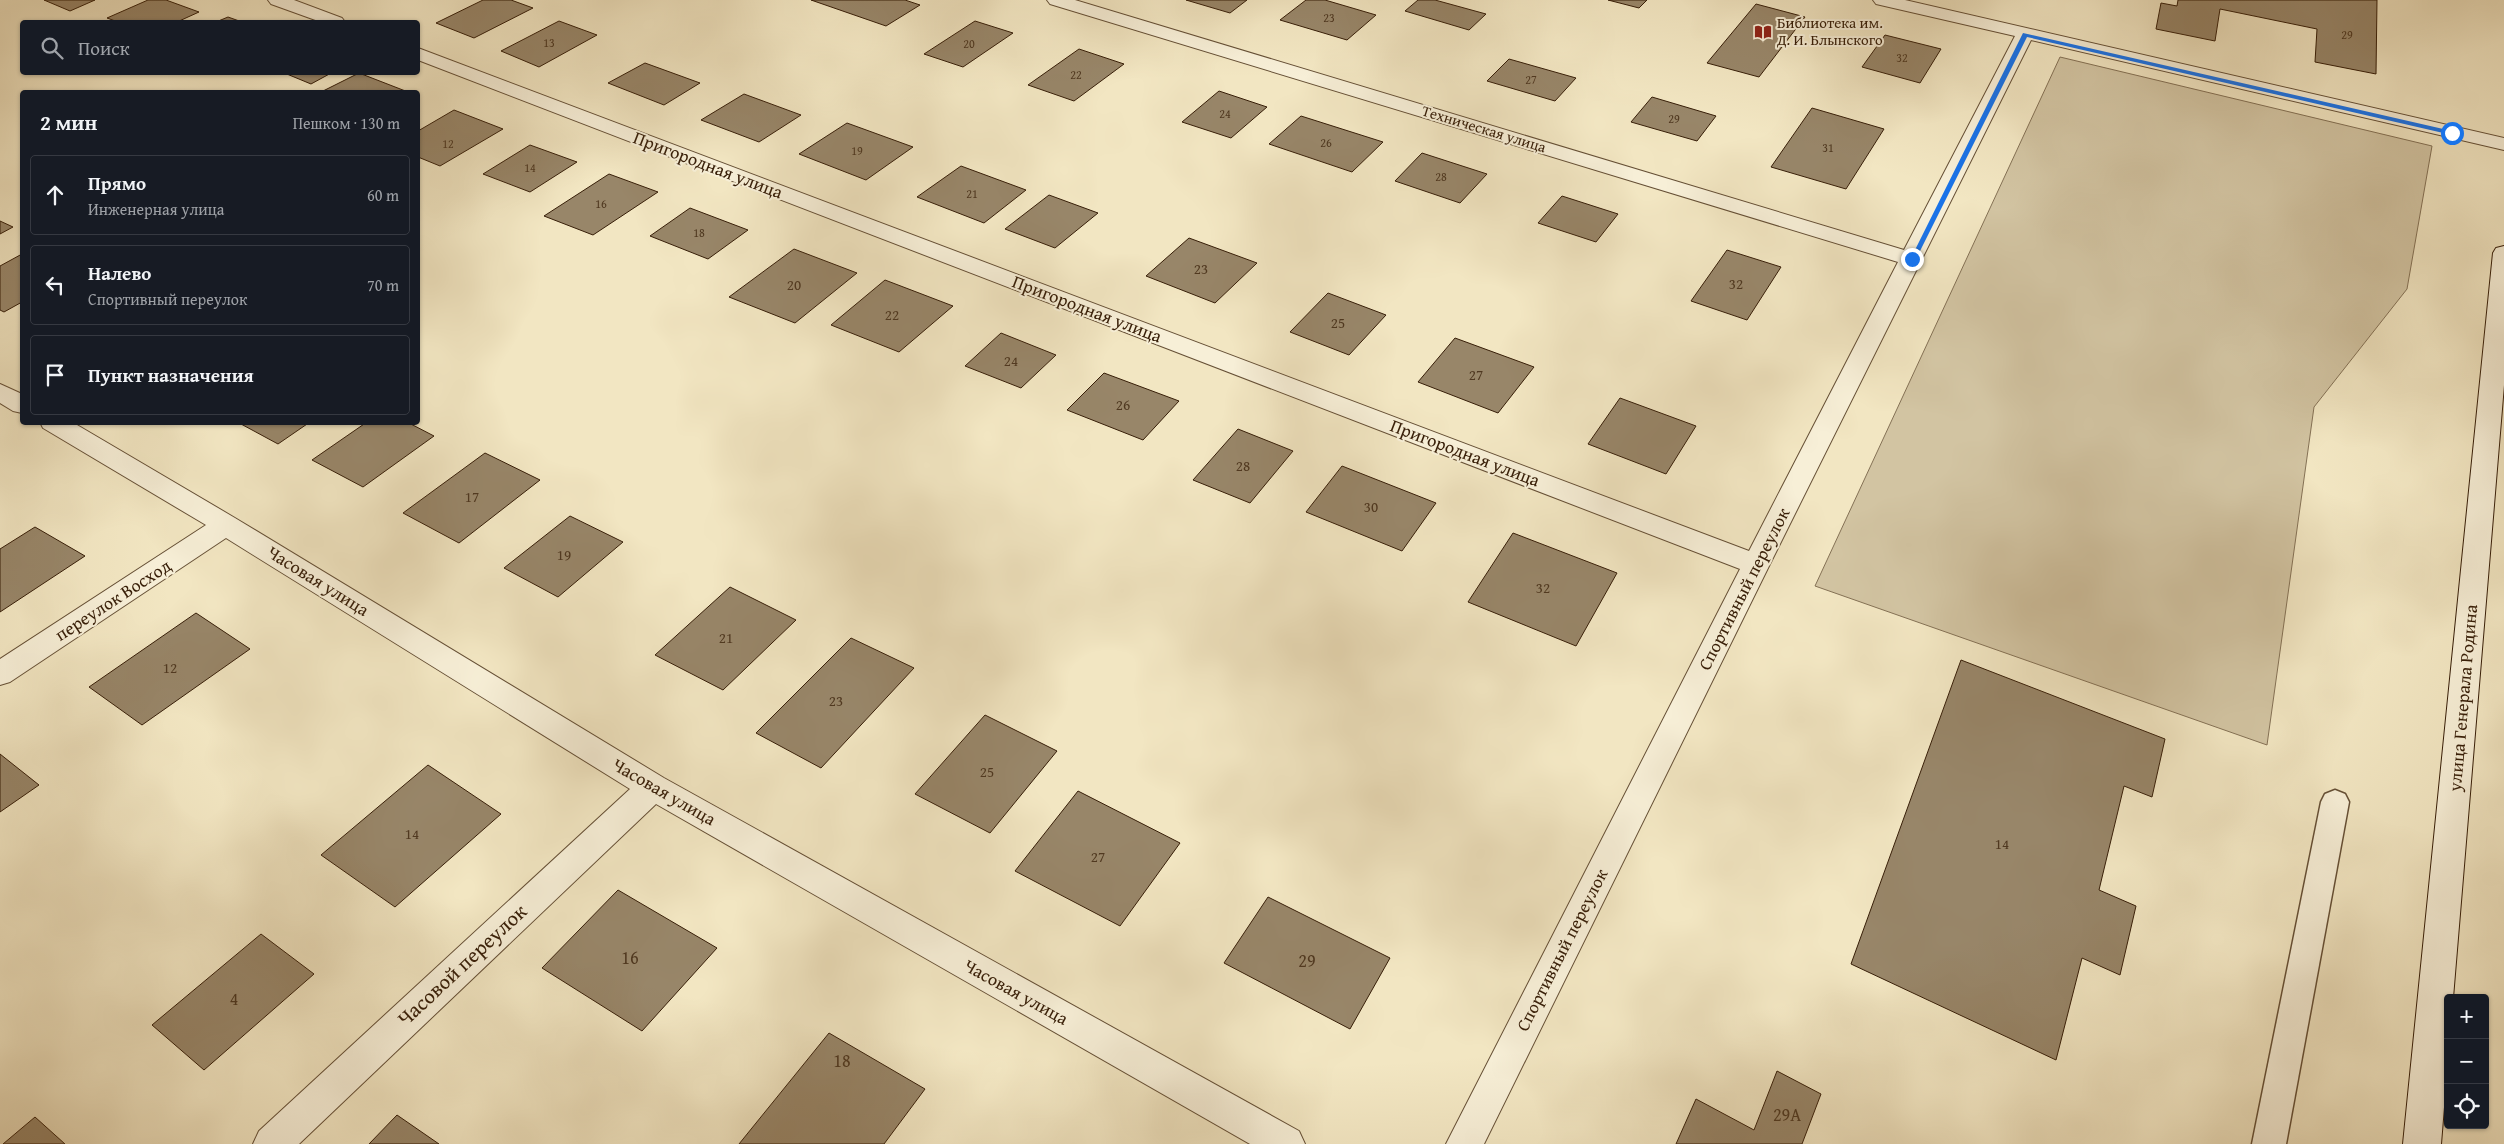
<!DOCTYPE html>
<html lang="ru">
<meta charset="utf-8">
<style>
:root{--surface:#171b24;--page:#242831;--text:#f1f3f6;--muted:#9ea1a6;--line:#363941}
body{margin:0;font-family:"Gentium Book Plus",serif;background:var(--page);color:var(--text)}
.controls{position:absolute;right:15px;bottom:15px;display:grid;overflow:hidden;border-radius:5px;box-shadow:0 1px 4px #0004}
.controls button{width:45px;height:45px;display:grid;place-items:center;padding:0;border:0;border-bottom:1px solid var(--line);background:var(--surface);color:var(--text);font:25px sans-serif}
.stop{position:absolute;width:15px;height:15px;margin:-11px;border:4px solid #1a73e8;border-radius:50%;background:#fff}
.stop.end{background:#1a73e8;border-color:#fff;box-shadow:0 1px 5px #0008}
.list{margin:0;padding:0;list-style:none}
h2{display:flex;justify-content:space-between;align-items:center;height:65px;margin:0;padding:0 20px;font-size:21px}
h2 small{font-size:16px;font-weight:400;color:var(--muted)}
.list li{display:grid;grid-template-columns:32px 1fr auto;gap:15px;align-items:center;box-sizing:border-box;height:80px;margin:0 10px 10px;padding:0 10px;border:1px solid var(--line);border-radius:5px}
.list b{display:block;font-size:19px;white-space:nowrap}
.list p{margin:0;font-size:16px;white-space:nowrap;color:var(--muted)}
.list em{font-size:16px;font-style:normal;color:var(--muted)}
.icon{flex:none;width:28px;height:28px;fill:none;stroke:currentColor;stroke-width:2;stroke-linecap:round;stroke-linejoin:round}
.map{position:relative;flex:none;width:2504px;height:1144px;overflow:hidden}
.search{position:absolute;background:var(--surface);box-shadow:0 1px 4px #0004;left:20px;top:20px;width:400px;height:55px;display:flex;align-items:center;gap:12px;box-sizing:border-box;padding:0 18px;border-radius:5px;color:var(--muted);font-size:19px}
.panel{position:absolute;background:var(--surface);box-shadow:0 1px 4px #0004;left:20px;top:90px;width:400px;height:335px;border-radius:5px}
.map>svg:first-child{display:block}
.green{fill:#d2c4a2;stroke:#847155}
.building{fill:#988669;stroke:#371e08}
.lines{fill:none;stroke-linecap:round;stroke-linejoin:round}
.lane-casing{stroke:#665036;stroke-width:3}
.street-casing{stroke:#665036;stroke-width:2}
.secondary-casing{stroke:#371e08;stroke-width:2}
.lane{fill:#f7efd7;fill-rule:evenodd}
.street{fill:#f7efd7;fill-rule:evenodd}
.secondary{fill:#f7efd7;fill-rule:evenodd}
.route{fill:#1a73e8}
.labels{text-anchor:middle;stroke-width:4;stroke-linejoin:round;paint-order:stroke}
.far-number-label{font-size:12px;fill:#4f3820}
.far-poi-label{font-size:15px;fill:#371e08;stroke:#f7efd7;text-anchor:start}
.far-street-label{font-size:15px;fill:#371e08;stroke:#f7efd7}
.number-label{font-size:15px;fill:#4f3820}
.street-label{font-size:18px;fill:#371e08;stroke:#f7efd7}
.near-number-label{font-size:18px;fill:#4f3820}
.near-street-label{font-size:21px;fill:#371e08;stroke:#f7efd7}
</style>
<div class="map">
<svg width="2504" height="1144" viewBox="0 0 2504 1144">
<rect width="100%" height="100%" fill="#f2e6c2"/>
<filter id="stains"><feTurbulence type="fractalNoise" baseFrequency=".004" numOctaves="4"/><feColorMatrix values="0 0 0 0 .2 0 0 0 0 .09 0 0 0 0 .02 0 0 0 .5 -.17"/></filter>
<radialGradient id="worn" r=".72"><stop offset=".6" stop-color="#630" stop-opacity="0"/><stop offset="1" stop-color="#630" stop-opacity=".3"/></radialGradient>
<path class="green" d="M2060,57L2432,146L2407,289L2314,407L2267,745L1815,586Z"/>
<g class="building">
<path d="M44,0H95L70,11Z"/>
<path d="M148,0H166L199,12L177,22H118L107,18Z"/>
<path d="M483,0H511L533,8L474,38L436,23Z"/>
<path d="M811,0H905L920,5L886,26Z"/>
<path d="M1186,0H1247L1230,13Z"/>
<path d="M1306,0H1325L1376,15L1347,40L1280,20Z"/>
<path d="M1418,0H1435L1486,14L1469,30L1405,11Z"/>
<path d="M1608,0H1647L1639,8Z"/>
<path d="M2178,0H2377L2376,74L2315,62L2317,29L2220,9L2215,41L2156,29L2161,3L2177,6Z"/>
<path d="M1756,4L1805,17L1759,77L1707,63Z"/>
<path d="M228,17L242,22H216Z"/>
<path d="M559,21L597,35L539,67L501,51Z"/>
<path d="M975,21L1013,33L963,67L924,54Z"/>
<path d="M1885,35L1941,49L1920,83L1862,67Z"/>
<path d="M1079,49L1124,64L1074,101L1028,85Z"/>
<path d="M1509,59L1576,78L1555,101L1487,81Z"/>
<path d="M645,63L700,83L664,105L608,83Z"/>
<path d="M282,72H333L311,84Z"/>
<path d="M359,73L408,92H321Z"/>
<path d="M1219,91L1267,107L1231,138L1182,122Z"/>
<path d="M744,94L801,115L759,142L701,120Z"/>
<path d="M1652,97L1716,116L1697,141L1631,122Z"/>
<path d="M1812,108L1884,129L1846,189L1771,167Z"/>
<path d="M454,110L503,129L440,166L418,157V131Z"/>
<path d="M1301,116L1383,142L1352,172L1269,144Z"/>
<path d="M847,123L913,147L866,180L799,154Z"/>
<path d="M530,145L577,162L530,192L483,174Z"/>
<path d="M1422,153L1487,174L1460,203L1395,181Z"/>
<path d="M961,166L1026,190L984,223L917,197Z"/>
<path d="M609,174L658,192L593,235L544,216Z"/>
<path d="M1049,195L1098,213L1055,248L1005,229Z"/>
<path d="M1562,196L1618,214L1596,242L1538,223Z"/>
<path d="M690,208L748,230L708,259L650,236Z"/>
<path d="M0,221L13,227L0,234Z"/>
<path d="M1189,238L1257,263L1215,303L1146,276Z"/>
<path d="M794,249L857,273L795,323L729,297Z"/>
<path d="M1727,250L1781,267L1747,320L1691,301Z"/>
<path d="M22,254V302L4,312L0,310V266Z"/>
<path d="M885,280L953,306L899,352L831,325Z"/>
<path d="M1328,293L1386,315L1349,355L1290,332Z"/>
<path d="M1001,333L1056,355L1021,388L965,366Z"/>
<path d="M1455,338L1534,367L1498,413L1418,382Z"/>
<path d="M1104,373L1179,401L1143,440L1067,410Z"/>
<path d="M1620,398L1696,426L1666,474L1588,444Z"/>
<path d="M242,422H310L278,444L241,424Z"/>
<path d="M367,422H407L434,436L363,487L312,460Z"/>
<path d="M1238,429L1293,451L1250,503L1193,480Z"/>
<path d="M485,453L540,480L459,543L403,513Z"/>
<path d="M1342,466L1436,503L1402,551L1306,512Z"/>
<path d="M570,516L623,542L558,597L504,568Z"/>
<path d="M35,527L85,556L0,612V549Z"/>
<path d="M1513,533L1617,573L1576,646L1468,602Z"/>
<path d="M730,587L796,620L723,690L655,655Z"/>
<path d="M196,613L250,649L142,725L89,687Z"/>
<path d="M851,638L914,668L821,768L756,733Z"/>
<path d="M1961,660L2165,739L2152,797L2124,786L2099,890L2136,906L2120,975L2082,958L2056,1060L1851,964Z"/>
<path d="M985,715L1057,751L990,833L915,794Z"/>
<path d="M0,754L39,785L0,812Z"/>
<path d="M428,765L501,814L395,907L321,855Z"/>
<path d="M1078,791L1180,843L1120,926L1015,871Z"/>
<path d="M618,890L717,948L642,1031L542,968Z"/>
<path d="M1268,897L1390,958L1350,1029L1224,963Z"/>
<path d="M261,934L314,974L204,1070L152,1025Z"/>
<path d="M829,1033L925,1089L884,1144H739Z"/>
<path d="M1777,1071L1821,1094L1802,1144H1676L1696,1099L1754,1130Z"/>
<path d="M397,1115L439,1144H369Z"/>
<path d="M35,1117L65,1144H3Z"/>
</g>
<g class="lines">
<g class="lane-casing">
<path id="lane" d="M2335,790L2345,794L2349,802L2286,1144H2252L2321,802L2325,794Z"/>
</g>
<g class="street-casing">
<g id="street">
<path d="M268,0H294L342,18L345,22H321L271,4Z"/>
<path d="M1047,0H1075L1904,250L2015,36L1876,4L1873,0H1905L2504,138V150L2031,40L1770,564L1484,1144H1446L1740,569L418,60V48L1749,551L1898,262L1050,4Z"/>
<path d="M0,384L22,394V413L13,411L0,403Z"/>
<path d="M40,422H72L235,518L664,778L1299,1131L1305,1144H1250L656,804L299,1144H253L259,1131L630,789L226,538L10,682L0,685V659L206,525L43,428Z"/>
</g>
</g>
<g class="secondary-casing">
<path id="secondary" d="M2504,246V385L2453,998H2448V1058L2441,1144H2403L2493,253L2496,248Z"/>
</g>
<use href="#lane" class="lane"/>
<use href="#street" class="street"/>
<use href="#secondary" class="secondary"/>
</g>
<path class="route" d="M2023,33L2452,131L2455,133L2452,135L2027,37L1916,259L1910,260Z"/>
<defs>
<g id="library-bare" transform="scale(1.35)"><path d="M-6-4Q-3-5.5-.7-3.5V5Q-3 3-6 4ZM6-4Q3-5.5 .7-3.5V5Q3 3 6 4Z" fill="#8f2418" stroke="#f7efd7" stroke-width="2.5" paint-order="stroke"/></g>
</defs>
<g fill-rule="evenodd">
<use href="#library-bare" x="1763" y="32"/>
</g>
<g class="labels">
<g class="far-number-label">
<text x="1329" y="22">23</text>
<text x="2347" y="39">29</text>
<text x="549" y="47">13</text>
<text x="969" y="48">20</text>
<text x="1902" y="62">32</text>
<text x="1076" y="79">22</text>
<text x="1531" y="84">27</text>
<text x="1225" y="118">24</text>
<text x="1674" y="123">29</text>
<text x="1326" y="147">26</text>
<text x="448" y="148">12</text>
<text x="1828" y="152">31</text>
<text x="857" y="155">19</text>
<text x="530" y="172">14</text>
<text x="1441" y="181">28</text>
<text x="972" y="198">21</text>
<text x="601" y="208">16</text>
<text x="699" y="237">18</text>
</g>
<g class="far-poi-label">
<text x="1777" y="28">Библиотека им.<tspan x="1777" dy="17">Д. И. Блынского</tspan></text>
</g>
<g class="far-street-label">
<text transform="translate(1484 129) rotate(17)" y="5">Техническая улица</text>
</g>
<g class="number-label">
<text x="1201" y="274">23</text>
<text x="1736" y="289">32</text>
<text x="794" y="290">20</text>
<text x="892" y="320">22</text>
<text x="1338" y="328">25</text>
<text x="1011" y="366">24</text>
<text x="1476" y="380">27</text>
<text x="1123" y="410">26</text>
<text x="1243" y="471">28</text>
<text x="472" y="502">17</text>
<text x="1371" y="512">30</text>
<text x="564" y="560">19</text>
<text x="1543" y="593">32</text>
<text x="726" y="643">21</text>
<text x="170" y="673">12</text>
<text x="836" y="706">23</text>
<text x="987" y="777">25</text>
<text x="412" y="839">14</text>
<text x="2002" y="849">14</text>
<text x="1098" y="862">27</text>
</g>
<g class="street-label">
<text transform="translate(708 165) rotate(21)" y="6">Пригородная улица</text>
<text transform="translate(1087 309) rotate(21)" y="6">Пригородная улица</text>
<text transform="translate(1465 453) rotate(21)" y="6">Пригородная улица</text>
<text transform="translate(318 581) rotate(32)" y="6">Часовая улица</text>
<text transform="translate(1744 589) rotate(-63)" y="6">Спортивный переулок</text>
<text transform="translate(113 600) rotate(-33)" y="6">переулок Восход</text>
<text transform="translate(2463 698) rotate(-85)" y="6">улица Генерала Родина</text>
<text transform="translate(664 792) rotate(30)" y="6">Часовая улица</text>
<text transform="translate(1562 950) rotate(-63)" y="6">Спортивный переулок</text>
<text transform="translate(1016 992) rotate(29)" y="6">Часовая улица</text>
</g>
<g class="near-number-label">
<text x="630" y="964">16</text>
<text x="1307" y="967">29</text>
<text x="234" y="1005">4</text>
<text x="842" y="1067">18</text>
<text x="1787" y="1121">29А</text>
</g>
<g class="near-street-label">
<text transform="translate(462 965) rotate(-43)" y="7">Часовой переулок</text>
</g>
</g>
<rect width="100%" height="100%" filter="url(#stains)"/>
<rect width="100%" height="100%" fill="url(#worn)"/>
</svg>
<div class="controls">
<button>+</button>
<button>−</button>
<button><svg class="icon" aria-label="locate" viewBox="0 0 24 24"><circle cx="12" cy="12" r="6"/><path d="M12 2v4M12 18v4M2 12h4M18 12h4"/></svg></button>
</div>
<div class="stop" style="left:2452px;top:133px"></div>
<div class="stop end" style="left:1912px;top:259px"></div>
<div class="search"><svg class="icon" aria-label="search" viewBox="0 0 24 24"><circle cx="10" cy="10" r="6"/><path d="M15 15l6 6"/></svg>Поиск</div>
<section class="panel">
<h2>2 мин<small>Пешком · 130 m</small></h2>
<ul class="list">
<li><svg class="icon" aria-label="ahead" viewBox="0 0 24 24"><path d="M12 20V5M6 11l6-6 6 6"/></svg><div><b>Прямо</b><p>Инженерная улица</p></div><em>60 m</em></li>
<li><svg class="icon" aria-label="left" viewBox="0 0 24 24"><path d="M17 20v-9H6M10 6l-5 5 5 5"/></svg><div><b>Налево</b><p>Спортивный переулок</p></div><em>70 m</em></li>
<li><svg class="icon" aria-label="arrive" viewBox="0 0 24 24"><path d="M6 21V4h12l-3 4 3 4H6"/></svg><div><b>Пункт назначения</b></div></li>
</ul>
</section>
</div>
